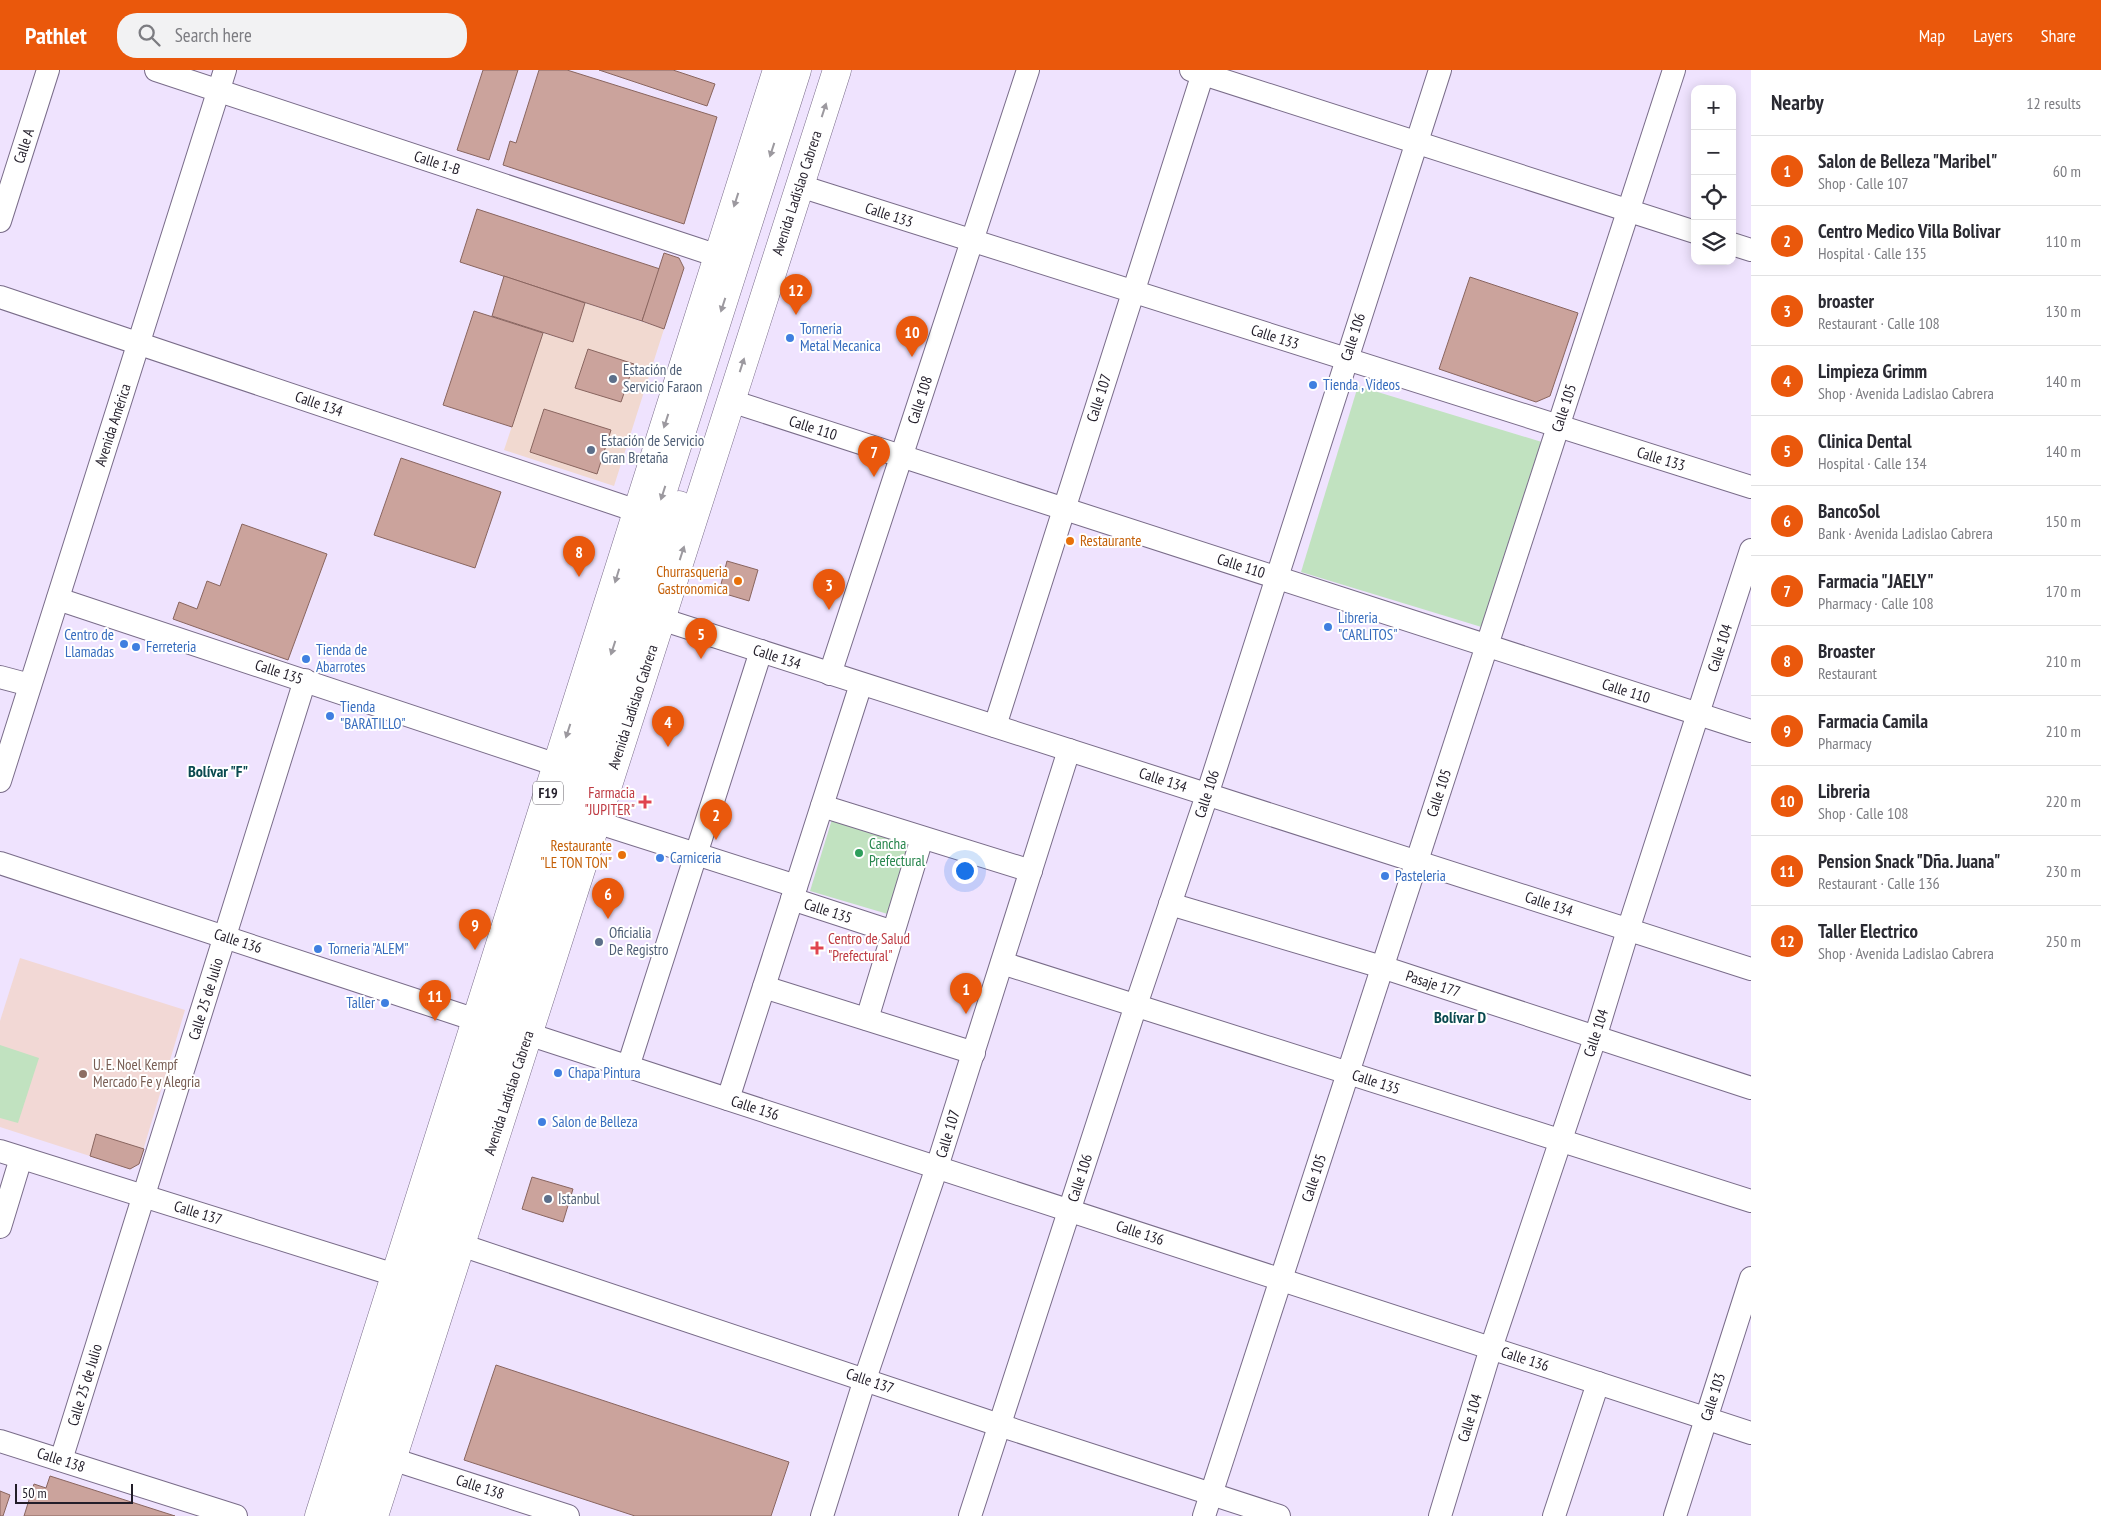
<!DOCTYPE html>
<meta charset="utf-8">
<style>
:root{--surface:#fff;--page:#f2f2f3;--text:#2b2b33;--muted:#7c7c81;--line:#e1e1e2;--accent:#ea580c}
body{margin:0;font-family:"PT Sans Narrow",sans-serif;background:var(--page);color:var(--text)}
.controls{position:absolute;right:15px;top:15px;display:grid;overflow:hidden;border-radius:10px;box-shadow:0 2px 12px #0003}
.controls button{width:45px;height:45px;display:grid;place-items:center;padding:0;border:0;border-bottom:1px solid var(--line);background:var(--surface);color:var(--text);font:25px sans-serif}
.scale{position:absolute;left:15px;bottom:12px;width:118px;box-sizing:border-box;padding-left:5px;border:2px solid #221d29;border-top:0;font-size:14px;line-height:18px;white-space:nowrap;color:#221d29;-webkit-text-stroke:4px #fff;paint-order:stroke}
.you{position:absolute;left:964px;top:800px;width:18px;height:18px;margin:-12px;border:4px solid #fff;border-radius:50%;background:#1a73e8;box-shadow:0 0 0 8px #1a73e833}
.badge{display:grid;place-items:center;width:32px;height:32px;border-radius:50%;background:var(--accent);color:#fff;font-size:16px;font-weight:700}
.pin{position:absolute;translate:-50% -41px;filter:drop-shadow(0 1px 2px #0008)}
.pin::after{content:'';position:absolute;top:26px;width:18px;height:15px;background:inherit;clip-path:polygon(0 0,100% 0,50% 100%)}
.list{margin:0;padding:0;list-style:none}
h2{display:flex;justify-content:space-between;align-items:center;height:65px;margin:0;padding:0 20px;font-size:21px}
h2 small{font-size:16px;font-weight:400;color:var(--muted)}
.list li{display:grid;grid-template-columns:32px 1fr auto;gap:15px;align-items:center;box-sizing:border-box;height:70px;padding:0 20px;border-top:1px solid var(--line)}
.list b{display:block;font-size:19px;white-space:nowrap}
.list p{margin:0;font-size:16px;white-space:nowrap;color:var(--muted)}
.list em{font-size:16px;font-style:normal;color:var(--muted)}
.icon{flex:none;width:28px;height:28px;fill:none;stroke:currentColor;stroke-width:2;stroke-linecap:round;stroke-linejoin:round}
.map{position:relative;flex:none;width:1751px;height:1446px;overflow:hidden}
header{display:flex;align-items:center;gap:30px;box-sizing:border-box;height:70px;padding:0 25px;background:var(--accent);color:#fff}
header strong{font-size:24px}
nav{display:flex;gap:28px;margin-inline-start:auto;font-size:18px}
.search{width:350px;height:45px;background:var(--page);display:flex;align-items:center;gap:12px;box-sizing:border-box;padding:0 18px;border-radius:20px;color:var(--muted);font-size:19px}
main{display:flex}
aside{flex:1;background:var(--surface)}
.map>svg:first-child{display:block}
.commercial{fill:#f1d9d0}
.education{fill:#f2d8d5}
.green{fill:#c1e2c0}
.building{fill:#cba39c;stroke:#89655f}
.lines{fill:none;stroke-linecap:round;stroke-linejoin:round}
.minor-casing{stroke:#796c89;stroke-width:24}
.major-casing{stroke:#796c89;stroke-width:29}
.highway-casing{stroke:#796c89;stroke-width:29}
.minor{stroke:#fff;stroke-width:22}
.major{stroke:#fff;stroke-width:28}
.highway{stroke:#fff;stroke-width:28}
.oneway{fill:#9c999f}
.shop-dot{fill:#3f7fe0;stroke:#fff;stroke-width:2}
.service-dot{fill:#5c6f8a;stroke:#fff;stroke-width:2}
.food-dot{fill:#e8710a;stroke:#fff;stroke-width:2}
.health-dot{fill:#e0444e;stroke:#fff;stroke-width:2}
.leisure-dot{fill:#2e9e5b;stroke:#fff;stroke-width:2}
.education-dot{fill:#8d6e63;stroke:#fff;stroke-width:2}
.labels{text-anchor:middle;stroke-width:4;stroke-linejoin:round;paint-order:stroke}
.shield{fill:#fff;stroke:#646169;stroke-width:1}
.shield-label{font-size:14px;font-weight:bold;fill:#221d29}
.street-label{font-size:15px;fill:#221d29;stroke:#fff}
.shop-label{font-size:15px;fill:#366cbe;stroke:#fff;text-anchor:start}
.service-label{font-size:15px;fill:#4e5e75;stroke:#fff;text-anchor:start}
.food-label{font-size:15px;fill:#c56008;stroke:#fff;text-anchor:end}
.health-label{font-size:15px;fill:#be3a42;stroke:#fff;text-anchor:end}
.leisure-label{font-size:15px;fill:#27864d;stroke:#fff;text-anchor:start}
.education-label{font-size:15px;fill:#785e54;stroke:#fff;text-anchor:start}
.neighbourhood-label{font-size:16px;font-weight:bold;fill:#0a4a50;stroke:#fff}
</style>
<header>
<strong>Pathlet</strong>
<div class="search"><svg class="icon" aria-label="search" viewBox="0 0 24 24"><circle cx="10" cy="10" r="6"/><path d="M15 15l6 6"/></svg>Search here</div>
<nav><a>Map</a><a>Layers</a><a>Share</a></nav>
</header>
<main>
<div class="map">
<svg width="1751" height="1446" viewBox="0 0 1751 1446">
<rect width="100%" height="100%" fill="#efe3fe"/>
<path class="commercial" d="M585,233L664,259L614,416L504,380L543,263L572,272Z"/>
<path class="education" d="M20,888L185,940L139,1094L130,1099L0,1057V951Z"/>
<g class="green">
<path d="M1358,316L1545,373L1488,559L1301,502Z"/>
<path d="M833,746L914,770L891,845L810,821Z"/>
<path d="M0,975L39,988L18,1053L0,1048Z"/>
</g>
<g class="building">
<path d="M483,0H518L489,90L457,80Z"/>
<path d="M539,0H567L717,47L684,154L503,95L510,71L516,73Z"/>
<path d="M599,0H673L715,14L707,36Z"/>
<path d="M477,139L660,199L642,251L460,192Z"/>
<path d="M664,183L679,188L684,198L664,259L642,251Z"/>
<path d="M504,206L585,233L573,272L492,246Z"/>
<path d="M1470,207L1578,243L1550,326L1536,332L1439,299Z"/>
<path d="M474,241L543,263L512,357L443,335Z"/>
<path d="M588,279L634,294L621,332L575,318Z"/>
<path d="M544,339L611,360L597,404L530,382Z"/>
<path d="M401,388L501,422L475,498L374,465Z"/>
<path d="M242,454L327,484L288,590L173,549L179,532L197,539L207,511L220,516Z"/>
<path d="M727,491L758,500L749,531L719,522Z"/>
<path d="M96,1064L144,1079L139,1094L130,1099L90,1086Z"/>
<path d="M532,1107L573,1119L563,1152L522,1139Z"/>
<path d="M496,1295L789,1392L771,1446H635L464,1390Z"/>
<path d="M50,1406L175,1446H24L34,1414L46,1418Z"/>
<path d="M0,1421L10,1425L3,1446H0Z"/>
</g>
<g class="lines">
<g class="minor-casing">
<g id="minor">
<path d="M156,0L718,186"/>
<path d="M1191,0L1695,162"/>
<path d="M800,116L1751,417"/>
<path d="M0,151L48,0"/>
<path d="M1732,174L1751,180"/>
<path d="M0,227L637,441"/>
<path d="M731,331L1751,661"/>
<path d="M58,529L557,695"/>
<path d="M661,549L1751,899"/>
<path d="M830,604L1028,0"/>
<path d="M0,607L30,615"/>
<path d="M995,656L1204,0"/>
<path d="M0,711L225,0"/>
<path d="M822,736L1031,801"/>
<path d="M596,752L796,816"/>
<path d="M0,793L476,950"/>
<path d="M792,829L893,862"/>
<path d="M1170,834L1382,897L1751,1018"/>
<path d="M1002,893L1751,1131"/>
<path d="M764,917L974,983"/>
<path d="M867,949L922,768"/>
<path d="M528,964L1751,1363"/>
<path d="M628,997L761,581"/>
<path d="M728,1029L861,614"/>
<path d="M0,1081L395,1205"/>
<path d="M0,1157L21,1088"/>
<path d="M461,1175L999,1355L1279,1446"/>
<path d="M0,1371L236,1446"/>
<path d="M392,1389L568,1446"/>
<path d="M61,1390L305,610"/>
<path d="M822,1446L865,1309L937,1097L1069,680"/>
<path d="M970,1446L1136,935L1207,725L1440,0"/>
<path d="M1204,1446L1674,0"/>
<path d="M1440,1446L1491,1278L1595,968L1628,860L1751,480"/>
<path d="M1554,1446L1598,1313"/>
<path d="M1675,1446L1751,1208"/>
</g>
</g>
<g class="major-casing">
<g id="major">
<path d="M336,1446L797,0"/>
<path d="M358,1446L679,435"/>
</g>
</g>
<g class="highway-casing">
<g id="highway">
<path d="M319,1446L777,0"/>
<path d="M374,1446L837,0"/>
</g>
</g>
<use href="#minor" class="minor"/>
<use href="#major" class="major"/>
<use href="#highway" class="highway"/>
</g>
<defs><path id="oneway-solid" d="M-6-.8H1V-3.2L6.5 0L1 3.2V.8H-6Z" transform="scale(1.25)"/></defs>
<g class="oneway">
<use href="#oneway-solid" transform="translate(824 40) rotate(-72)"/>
<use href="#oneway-solid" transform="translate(772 80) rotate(108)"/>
<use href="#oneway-solid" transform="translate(736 130) rotate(108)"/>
<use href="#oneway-solid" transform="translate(723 235) rotate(108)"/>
<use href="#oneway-solid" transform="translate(742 295) rotate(-72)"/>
<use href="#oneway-solid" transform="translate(666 351) rotate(108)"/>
<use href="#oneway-solid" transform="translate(663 423) rotate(108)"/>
<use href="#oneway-solid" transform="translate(682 483) rotate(-72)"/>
<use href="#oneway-solid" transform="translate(617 506) rotate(107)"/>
<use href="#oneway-solid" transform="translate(613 578) rotate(108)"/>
<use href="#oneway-solid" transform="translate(568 661) rotate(108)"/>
</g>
<g class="shop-dot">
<circle cx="790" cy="268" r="5"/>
<circle cx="1313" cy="315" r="5"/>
<circle cx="1328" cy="557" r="5"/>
<circle cx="124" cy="574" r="5"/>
<circle cx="136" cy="577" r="5"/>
<circle cx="306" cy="589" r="5"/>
<circle cx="330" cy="646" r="5"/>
<circle cx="660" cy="788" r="5"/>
<circle cx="1385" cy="806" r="5"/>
<circle cx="318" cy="879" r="5"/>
<circle cx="385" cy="933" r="5"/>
<circle cx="558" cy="1003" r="5"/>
<circle cx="542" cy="1052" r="5"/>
</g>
<g class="service-dot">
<circle cx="613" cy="309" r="5"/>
<circle cx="591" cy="380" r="5"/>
<circle cx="599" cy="872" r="5"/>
<circle cx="548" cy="1129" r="5"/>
</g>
<g class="food-dot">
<circle cx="1070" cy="471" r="5"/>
<circle cx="738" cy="511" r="5"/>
<circle cx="622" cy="785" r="5"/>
</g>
<g class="health-dot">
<path d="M642.5 724.5h5v5h5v5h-5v5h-5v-5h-5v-5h5z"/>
<path d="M814.5 870.5h5v5h5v5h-5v5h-5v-5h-5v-5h5z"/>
</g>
<circle class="leisure-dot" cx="859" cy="783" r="5"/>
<circle class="education-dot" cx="83" cy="1004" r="5"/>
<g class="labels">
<rect class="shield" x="533" y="711.5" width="30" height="23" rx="4"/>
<g class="shield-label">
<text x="548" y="728">F19</text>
</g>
<g class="street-label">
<text transform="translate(24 76) rotate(-72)" y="5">Calle A</text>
<text transform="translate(437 93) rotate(18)" y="5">Calle 1-B</text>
<text transform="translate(797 123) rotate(-72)" y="5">Avenida Ladislao Cabrera</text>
<text transform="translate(889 145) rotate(18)" y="5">Calle 133</text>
<text transform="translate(1275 267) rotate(18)" y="5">Calle 133</text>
<text transform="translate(1353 267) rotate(-72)" y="5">Calle 106</text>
<text transform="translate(1099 328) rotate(-72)" y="5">Calle 107</text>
<text transform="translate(920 330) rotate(-72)" y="5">Calle 108</text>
<text transform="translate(319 334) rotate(19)" y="5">Calle 134</text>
<text transform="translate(1564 338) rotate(-72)" y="5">Calle 105</text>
<text transform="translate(113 355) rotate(-72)" y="5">Avenida América</text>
<text transform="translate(813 358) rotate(18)" y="5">Calle 110</text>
<text transform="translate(1661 389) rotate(17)" y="5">Calle 133</text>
<text transform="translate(1241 496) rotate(18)" y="5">Calle 110</text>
<text transform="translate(1720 578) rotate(-72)" y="5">Calle 104</text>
<text transform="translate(777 587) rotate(18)" y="5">Calle 134</text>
<text transform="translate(279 602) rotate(18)" y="5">Calle 135</text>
<text transform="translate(1626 621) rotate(18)" y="5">Calle 110</text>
<text transform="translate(633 637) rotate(-72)" y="5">Avenida Ladislao Cabrera</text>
<text transform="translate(1163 710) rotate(18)" y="5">Calle 134</text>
<text transform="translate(1439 723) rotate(-72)" y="5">Calle 105</text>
<text transform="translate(1207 724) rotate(-72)" y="5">Calle 106</text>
<text transform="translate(1549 834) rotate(18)" y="5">Calle 134</text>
<text transform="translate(828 841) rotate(18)" y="5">Calle 135</text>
<text transform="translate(238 871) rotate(18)" y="5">Calle 136</text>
<text transform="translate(1433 914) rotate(18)" y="5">Pasaje 177</text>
<text transform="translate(206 929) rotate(-73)" y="5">Calle 25 de Julio</text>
<text transform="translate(1596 963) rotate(-72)" y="5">Calle 104</text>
<text transform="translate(1376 1012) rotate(18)" y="5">Calle 135</text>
<text transform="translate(509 1023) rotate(-72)" y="5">Avenida Ladislao Cabrera</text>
<text transform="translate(755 1038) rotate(18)" y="5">Calle 136</text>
<text transform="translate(948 1064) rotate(-73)" y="5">Calle 107</text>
<text transform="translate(1080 1108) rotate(-72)" y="5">Calle 106</text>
<text transform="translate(1314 1108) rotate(-72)" y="5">Calle 105</text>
<text transform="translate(198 1143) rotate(17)" y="5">Calle 137</text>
<text transform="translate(1140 1163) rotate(18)" y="5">Calle 136</text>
<text transform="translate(1525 1289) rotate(18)" y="5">Calle 136</text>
<text transform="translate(870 1311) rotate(19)" y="5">Calle 137</text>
<text transform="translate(85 1315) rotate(-73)" y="5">Calle 25 de Julio</text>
<text transform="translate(1713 1327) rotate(-72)" y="5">Calle 103</text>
<text transform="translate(1470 1348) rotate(-73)" y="5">Calle 104</text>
<text transform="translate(61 1390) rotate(18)" y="5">Calle 138</text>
<text transform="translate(480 1417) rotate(18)" y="5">Calle 138</text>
</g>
<g class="shop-label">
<text x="800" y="264">Torneria<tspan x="800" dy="17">Metal Mecanica</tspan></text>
<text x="1323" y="320">Tienda , Videos</text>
<text x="1338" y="553">Libreria<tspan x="1338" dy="17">"CARLITOS"</tspan></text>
<text x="114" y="570" text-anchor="end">Centro de<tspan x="114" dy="17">Llamadas</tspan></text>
<text x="146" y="582">Ferreteria</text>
<text x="316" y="585">Tienda de<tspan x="316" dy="17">Abarrotes</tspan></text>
<text x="340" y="642">Tienda<tspan x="340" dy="17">"BARATILLO"</tspan></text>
<text x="670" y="793">Carniceria</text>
<text x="1395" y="811">Pasteleria</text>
<text x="328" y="884">Torneria "ALEM"</text>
<text x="375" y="938" text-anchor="end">Taller</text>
<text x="568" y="1008">Chapa Pintura</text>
<text x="552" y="1057">Salon de Belleza</text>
</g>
<g class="service-label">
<text x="623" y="305">Estación de<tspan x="623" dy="17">Servicio Faraon</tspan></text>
<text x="601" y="376">Estación de Servicio<tspan x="601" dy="17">Gran Bretaña</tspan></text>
<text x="609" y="868">Oficialia<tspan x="609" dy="17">De Registro</tspan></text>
<text x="558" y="1134">Istanbul</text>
</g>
<g class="food-label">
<text x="1080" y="476" text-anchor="start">Restaurante</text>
<text x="728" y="507">Churrasqueria<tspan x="728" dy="17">Gastronomica</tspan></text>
<text x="612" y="781">Restaurante<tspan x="612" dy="17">"LE TON TON"</tspan></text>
</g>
<g class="health-label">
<text x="635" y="728">Farmacia<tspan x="635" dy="17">"JUPITER"</tspan></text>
<text x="828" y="874" text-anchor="start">Centro de Salud<tspan x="828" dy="17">"Prefectural"</tspan></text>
</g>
<g class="leisure-label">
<text x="869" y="779">Cancha<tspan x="869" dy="17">Prefectural</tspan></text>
</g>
<g class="education-label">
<text x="93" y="1000">U. E. Noel Kempf<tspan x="93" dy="17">Mercado Fe y Alegria</tspan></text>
</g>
<g class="neighbourhood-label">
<text x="218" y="707">Bolívar "F"</text>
<text x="1460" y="953">Bolívar D</text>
</g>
</g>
</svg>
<div class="controls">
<button>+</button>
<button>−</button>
<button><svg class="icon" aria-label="locate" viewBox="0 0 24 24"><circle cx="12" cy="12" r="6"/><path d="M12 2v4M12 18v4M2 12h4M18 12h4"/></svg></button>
<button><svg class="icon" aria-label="layers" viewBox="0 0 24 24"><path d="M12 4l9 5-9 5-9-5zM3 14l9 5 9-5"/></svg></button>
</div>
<div class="scale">50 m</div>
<div class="you"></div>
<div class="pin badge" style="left:966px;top:944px">1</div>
<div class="pin badge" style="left:716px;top:770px">2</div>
<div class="pin badge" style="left:829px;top:540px">3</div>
<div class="pin badge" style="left:668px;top:677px">4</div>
<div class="pin badge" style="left:701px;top:589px">5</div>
<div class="pin badge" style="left:608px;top:849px">6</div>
<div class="pin badge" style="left:874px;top:407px">7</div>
<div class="pin badge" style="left:579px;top:507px">8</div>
<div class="pin badge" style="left:475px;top:880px">9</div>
<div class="pin badge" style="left:912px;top:287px">10</div>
<div class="pin badge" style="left:435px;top:951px">11</div>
<div class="pin badge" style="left:796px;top:245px">12</div>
</div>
<aside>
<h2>Nearby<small>12 results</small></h2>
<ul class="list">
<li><span class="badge">1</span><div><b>Salon de Belleza &quot;Maribel&quot;</b><p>Shop · Calle 107</p></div><em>60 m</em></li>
<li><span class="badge">2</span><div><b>Centro Medico Villa Bolivar</b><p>Hospital · Calle 135</p></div><em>110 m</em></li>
<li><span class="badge">3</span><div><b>broaster</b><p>Restaurant · Calle 108</p></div><em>130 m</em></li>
<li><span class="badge">4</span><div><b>Limpieza Grimm</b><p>Shop · Avenida Ladislao Cabrera</p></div><em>140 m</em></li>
<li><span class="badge">5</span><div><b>Clinica Dental</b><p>Hospital · Calle 134</p></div><em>140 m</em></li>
<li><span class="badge">6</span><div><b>BancoSol</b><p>Bank · Avenida Ladislao Cabrera</p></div><em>150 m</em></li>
<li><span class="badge">7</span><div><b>Farmacia &quot;JAELY&quot;</b><p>Pharmacy · Calle 108</p></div><em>170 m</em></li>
<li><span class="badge">8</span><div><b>Broaster</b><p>Restaurant</p></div><em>210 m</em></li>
<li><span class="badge">9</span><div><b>Farmacia Camila</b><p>Pharmacy</p></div><em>210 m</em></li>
<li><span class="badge">10</span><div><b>Libreria</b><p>Shop · Calle 108</p></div><em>220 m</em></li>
<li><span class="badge">11</span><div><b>Pension Snack &quot;Dña. Juana&quot;</b><p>Restaurant · Calle 136</p></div><em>230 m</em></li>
<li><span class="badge">12</span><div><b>Taller Electrico</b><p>Shop · Avenida Ladislao Cabrera</p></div><em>250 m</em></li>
</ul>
</aside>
</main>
